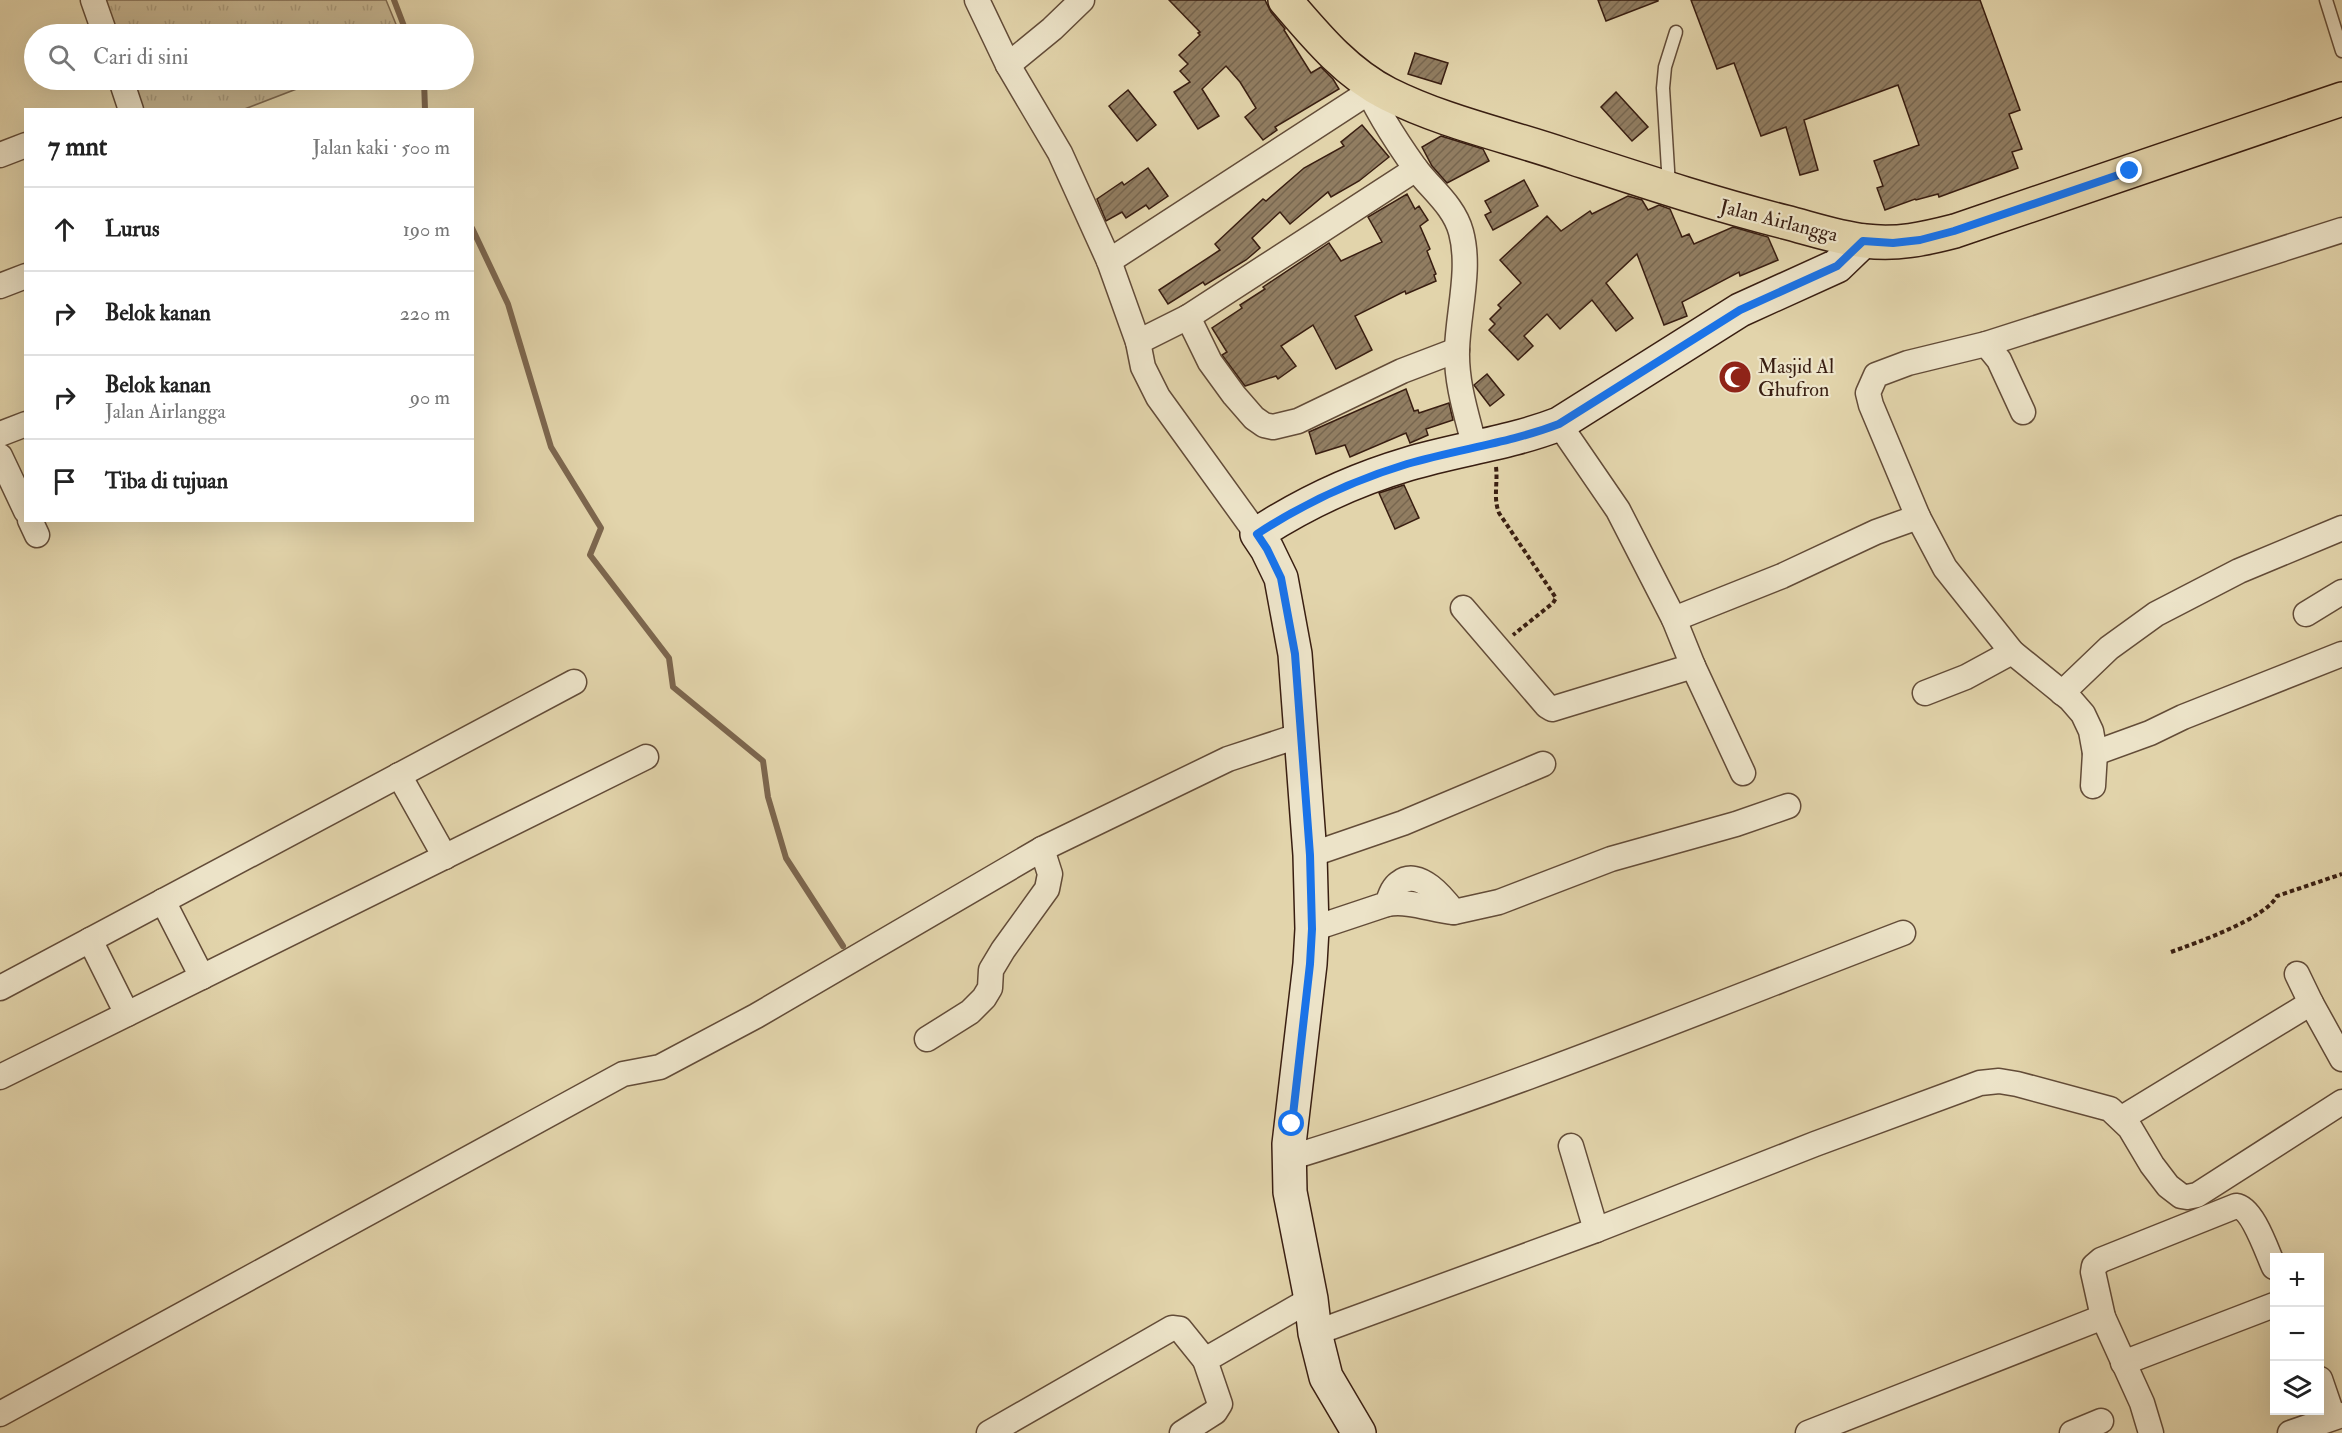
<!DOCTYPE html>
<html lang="id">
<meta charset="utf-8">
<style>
:root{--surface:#fff;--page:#f6f6f6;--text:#222;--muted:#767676;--line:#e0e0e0}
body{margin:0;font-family:"IM FELL Double Pica",serif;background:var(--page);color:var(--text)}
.controls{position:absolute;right:18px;bottom:18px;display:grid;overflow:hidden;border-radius:0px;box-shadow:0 6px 24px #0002}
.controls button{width:54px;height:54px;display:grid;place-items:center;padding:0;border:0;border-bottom:2px solid var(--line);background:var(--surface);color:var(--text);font:30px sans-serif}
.stop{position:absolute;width:18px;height:18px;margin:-14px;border:4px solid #1a73e8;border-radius:50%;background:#fff}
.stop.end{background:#1a73e8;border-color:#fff;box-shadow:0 2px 6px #0008}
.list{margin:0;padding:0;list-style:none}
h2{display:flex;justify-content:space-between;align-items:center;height:78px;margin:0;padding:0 24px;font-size:26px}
h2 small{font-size:20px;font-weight:400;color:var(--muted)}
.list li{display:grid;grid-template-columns:39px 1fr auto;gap:18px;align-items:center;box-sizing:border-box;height:84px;padding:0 24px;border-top:2px solid var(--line)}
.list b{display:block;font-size:22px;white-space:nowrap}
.list p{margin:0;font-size:20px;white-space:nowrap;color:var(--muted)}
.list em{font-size:20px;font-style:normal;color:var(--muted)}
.icon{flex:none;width:33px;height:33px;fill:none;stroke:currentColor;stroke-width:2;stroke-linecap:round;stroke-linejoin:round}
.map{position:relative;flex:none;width:2342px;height:1433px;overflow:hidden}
.search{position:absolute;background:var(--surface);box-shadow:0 6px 24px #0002;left:24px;top:24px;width:450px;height:66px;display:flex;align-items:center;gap:15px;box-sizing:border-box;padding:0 21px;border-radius:33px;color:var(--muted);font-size:22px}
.panel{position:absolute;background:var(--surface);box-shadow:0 6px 24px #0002;left:24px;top:108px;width:450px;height:414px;border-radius:0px}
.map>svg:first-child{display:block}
.grass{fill:url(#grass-tufts);stroke:#7f6a51;stroke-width:1.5}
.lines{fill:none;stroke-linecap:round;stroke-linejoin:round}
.stream{stroke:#7c664e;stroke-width:6}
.building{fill:url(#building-hatch);stroke:#391e11;stroke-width:1.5}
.lane-casing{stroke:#634c38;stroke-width:15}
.street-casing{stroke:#634c38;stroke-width:27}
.secondary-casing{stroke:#391e11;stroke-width:36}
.primary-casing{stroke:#391e11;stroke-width:36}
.path{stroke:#391e11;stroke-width:4;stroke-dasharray:4.5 3;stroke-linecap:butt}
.lane{stroke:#ece3c8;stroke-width:12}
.street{stroke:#ece3c8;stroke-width:24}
.secondary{stroke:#ece3c8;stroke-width:33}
.primary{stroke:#e2d4ab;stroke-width:33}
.route{stroke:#1a73e8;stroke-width:8}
.labels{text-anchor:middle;stroke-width:4.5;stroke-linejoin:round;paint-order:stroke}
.street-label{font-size:20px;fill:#391e11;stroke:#ece3c8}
.poi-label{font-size:20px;fill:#391e11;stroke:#ece3c8;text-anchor:start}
</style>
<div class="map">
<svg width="2342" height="1433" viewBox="0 0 2342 1433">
<defs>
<pattern id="grass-tufts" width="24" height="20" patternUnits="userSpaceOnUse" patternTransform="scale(1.5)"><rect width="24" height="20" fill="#c5b591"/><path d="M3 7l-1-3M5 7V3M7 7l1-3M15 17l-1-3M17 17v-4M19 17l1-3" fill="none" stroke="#aa9b7c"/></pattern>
<pattern id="building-hatch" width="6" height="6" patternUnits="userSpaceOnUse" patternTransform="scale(1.5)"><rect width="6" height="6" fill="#917d61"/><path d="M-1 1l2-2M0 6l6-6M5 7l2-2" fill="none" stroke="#77664f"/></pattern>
</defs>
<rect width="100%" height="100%" fill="#e2d4ab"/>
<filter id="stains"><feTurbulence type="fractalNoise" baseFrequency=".00333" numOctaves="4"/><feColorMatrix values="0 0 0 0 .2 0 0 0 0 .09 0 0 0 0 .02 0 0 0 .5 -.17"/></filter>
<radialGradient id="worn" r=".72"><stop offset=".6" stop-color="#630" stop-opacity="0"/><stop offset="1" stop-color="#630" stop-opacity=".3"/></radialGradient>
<g class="grass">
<path d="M107,0H386L400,34H114L103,2Z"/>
<path d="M130,80H320L242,110L140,109Z"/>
</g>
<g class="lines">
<g class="stream">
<path d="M394,0L407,34"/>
<path d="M424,80L425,110"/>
<path d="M472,228L508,304L551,447L601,528L590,555L669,658L673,687L763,761L768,797L786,858L843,946"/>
</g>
</g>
<g class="building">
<path d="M1169,0H1265L1271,12L1285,29L1284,30L1311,73L1321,67L1333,79L1339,89L1275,127L1277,130L1263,140L1245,117L1256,108L1240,82L1226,66L1202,89L1219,116L1198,129L1174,92L1190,82L1180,71L1188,64L1179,55L1200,35L1198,33L1200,32Z"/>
<path d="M1598,0H1658V1L1606,21Z"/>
<path d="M1691,0H1980L2020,110L2009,114L2022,149L2012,152L2018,168L1939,197L1938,194L1916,200L1915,199L1885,210L1877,188L1883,186L1874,161L1919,145L1898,85L1804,120L1818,170L1800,175L1786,127L1761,136L1734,63L1717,69Z"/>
<path d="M1415,53L1448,63L1441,84L1408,74Z"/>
<path d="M1128,90L1156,125L1137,141L1109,106Z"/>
<path d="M1616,92L1648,127L1632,141L1601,107Z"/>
<path d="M1362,125L1389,157L1359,181L1331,197L1328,192L1290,224L1280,212L1252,238L1260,248L1246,260L1205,285L1203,282L1168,304L1159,290L1220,250L1215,244L1263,199L1266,201L1304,168L1344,146L1341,142Z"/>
<path d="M1441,136L1483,149L1489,161L1447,183L1432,166L1422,147Z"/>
<path d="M1148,168L1168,196L1149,209L1146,205L1126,218L1122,212L1106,221L1097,199L1122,182L1124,185Z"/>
<path d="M1524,180L1538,206L1493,230L1485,215L1491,212L1485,201Z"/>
<path d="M1407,194L1415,209L1419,206L1428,220L1420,226L1430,249L1427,251L1436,274L1434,275L1436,281L1406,294L1405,291L1355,316L1372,350L1336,369L1313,325L1281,346L1296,366L1278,379L1276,376L1245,386L1222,355L1227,352L1212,328L1242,308L1240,305L1265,289L1263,287L1329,243L1341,261L1382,242L1368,217Z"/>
<path d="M1628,196L1642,200L1648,210L1659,205L1670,209L1682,237L1689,234L1694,244L1733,227L1768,237L1778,260L1740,276L1739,272L1682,302L1687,316L1664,325L1637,254L1606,283L1633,318L1616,331L1592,300L1560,329L1547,314L1524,336L1533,346L1518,360L1489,330L1495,324L1490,319L1501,308L1498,305L1521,283L1500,260L1547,216L1561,231L1590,211L1592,214Z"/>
<path d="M1487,374L1504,395L1490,406L1474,385Z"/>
<path d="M1406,389L1414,411L1418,410L1419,413L1449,403L1453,420L1426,429L1428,435L1410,443L1406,433L1350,457L1345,445L1316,454L1309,432Z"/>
<path d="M1404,485L1419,518L1395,529L1379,493Z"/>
</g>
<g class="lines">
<g class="lane-casing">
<g id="lane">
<path d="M2326,0L2342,51"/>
<path d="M1669,186L1663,88L1665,67L1676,32"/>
</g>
</g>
<g class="street-casing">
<g id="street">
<path d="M93,0L105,34"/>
<path d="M977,0L1008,65L1060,153L1109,261L1138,342L1143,367L1158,397L1257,534"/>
<path d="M1008,65L1052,29L1082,0"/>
<path d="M1363,79C1376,111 1396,141 1416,169C1432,190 1454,206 1461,232C1471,269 1458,312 1457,350C1456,384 1467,416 1475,448"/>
<path d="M121,80L131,110"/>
<path d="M0,155L26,145"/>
<path d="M1109,261L1369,92"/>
<path d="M0,286L26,276"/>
<path d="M1188,317L1210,362L1234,395L1254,418L1264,425L1273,427L1298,421L1402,371L1457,350"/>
<path d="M1138,342L1188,317L1416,169"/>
<path d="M1986,344L1999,360L2023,412"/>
<path d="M1559,424L1618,510L1674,619L1693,666L1743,773"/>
<path d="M0,434L26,424"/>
<path d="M0,456L26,511"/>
<path d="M1918,517L1945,568L2012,652L2070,699L2083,714L2091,731L2095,753L2093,786"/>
<path d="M30,520L37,535"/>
<path d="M1463,608L1547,706L1552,709L1693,666"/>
<path d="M2306,614L2342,592"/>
<path d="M1674,619L1782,576L1876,532L1918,517L1871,405L1868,393L1876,375L1908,363L1986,344L2342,230"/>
<path d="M1925,693L1966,677L2012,652"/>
<path d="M2062,693L2109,648L2156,614L2239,571L2342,528"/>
<path d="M2095,753L2150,733L2183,717L2342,654"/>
<path d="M399,775L445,857"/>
<path d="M1310,855L1403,823L1543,764"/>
<path d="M163,901L202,977"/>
<path d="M1387,904C1409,900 1432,910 1454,912"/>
<path d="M1312,929L1387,904C1390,897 1392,888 1399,883C1419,867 1444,899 1454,912L1499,902L1611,859L1736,824L1788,806"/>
<path d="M90,940L127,1014"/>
<path d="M2297,974L2311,1003"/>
<path d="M0,988L574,682"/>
<path d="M927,1039L970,1012L984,998L990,988L991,970L1003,950L1047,889L1050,874L1042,849"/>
<path d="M0,1077L646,757"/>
<path d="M2122,1118L2311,1003L2342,1059"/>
<path d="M1571,1146L1596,1230"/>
<path d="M1289,1158C1497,1095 1699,1011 1903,933"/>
<path d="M1315,1333L1596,1230L1815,1144L1980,1083L1999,1081L2017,1084L2110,1109L2130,1128L2152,1165L2168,1186L2181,1196L2187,1197L2197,1195L2342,1102"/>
<path d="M2123,1363L2274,1305"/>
<path d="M2320,1379L2333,1417"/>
<path d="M0,1414L623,1074L660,1067L756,1016L1042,849L1228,759L1301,735"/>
<path d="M989,1433L1172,1328L1180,1329L1205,1360"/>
<path d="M1182,1433L1215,1412L1220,1404L1205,1360L1311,1299"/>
<path d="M1808,1433L2103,1317"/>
<path d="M2072,1433L2101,1421"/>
<path d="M2151,1433L2142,1403L2103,1317L2093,1272L2094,1266L2101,1260L2236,1206C2253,1208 2267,1252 2274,1267"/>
<path d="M2290,1433L2342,1415"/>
</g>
</g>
<g class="secondary-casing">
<path id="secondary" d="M1359,1433L1326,1377L1315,1333L1311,1299L1290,1192L1289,1144L1310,964L1312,929L1310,855L1295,654L1281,578L1267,549L1257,534C1303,504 1354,480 1408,464C1458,449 1510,443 1559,424L1740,310L1837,266L1863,241"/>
</g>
<g class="primary-casing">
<path id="primary" d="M1285,0C1315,35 1346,73 1388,94C1444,122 1505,135 1564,155C1638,179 1710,203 1785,222C1812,229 1838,238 1865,241C1897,245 1924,239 1955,231L2342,99"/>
</g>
<g class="path">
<path d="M1496,467C1498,483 1493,498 1499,513L1556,598L1553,603L1513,635"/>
<path d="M2171,952C2196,943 2265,919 2277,896L2342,874"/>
</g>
<use href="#lane" class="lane"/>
<use href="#street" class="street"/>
<use href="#secondary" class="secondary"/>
<use href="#primary" class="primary"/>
</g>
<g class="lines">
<path class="route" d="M1292,1124L1310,964L1312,929L1310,855L1295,654L1281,578L1267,549L1257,534C1303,504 1354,480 1407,464C1458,449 1510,443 1559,424L1740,310L1837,266L1863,241L1893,243L1920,240L1954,231L2130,171"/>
</g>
<defs>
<g id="mosque-disc" transform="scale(1.725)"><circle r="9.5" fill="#8f2418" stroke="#ece3c8"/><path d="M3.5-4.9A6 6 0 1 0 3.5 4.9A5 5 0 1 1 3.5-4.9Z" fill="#fff"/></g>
</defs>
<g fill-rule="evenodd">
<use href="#mosque-disc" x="1735" y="377"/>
</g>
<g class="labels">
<g class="street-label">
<text transform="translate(1779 220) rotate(14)" y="7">Jalan Airlangga</text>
</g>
<g class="poi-label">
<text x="1758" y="373">Masjid Al<tspan x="1758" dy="23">Ghufron</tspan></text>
</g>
</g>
<rect width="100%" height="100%" filter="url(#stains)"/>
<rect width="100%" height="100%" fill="url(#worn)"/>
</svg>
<div class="controls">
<button>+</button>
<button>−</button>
<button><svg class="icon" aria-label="layers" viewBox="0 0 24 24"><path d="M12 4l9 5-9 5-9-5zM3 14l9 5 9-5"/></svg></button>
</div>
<div class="stop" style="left:1292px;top:1124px"></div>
<div class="stop end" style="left:2130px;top:171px"></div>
<div class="search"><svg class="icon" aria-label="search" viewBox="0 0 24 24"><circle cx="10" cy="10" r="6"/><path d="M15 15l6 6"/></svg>Cari di sini</div>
<section class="panel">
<h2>7 mnt<small>Jalan kaki · 500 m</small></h2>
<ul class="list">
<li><svg class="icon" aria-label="ahead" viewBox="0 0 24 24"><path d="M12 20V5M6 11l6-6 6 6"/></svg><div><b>Lurus</b></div><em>190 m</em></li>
<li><svg class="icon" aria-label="right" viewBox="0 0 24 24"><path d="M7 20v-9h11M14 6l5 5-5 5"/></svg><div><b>Belok kanan</b></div><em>220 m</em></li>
<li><svg class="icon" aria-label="right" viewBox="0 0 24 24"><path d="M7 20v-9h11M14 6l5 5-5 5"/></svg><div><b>Belok kanan</b><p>Jalan Airlangga</p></div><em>90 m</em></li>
<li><svg class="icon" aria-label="arrive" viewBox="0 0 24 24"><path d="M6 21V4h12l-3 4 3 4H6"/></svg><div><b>Tiba di tujuan</b></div></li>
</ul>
</section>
</div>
